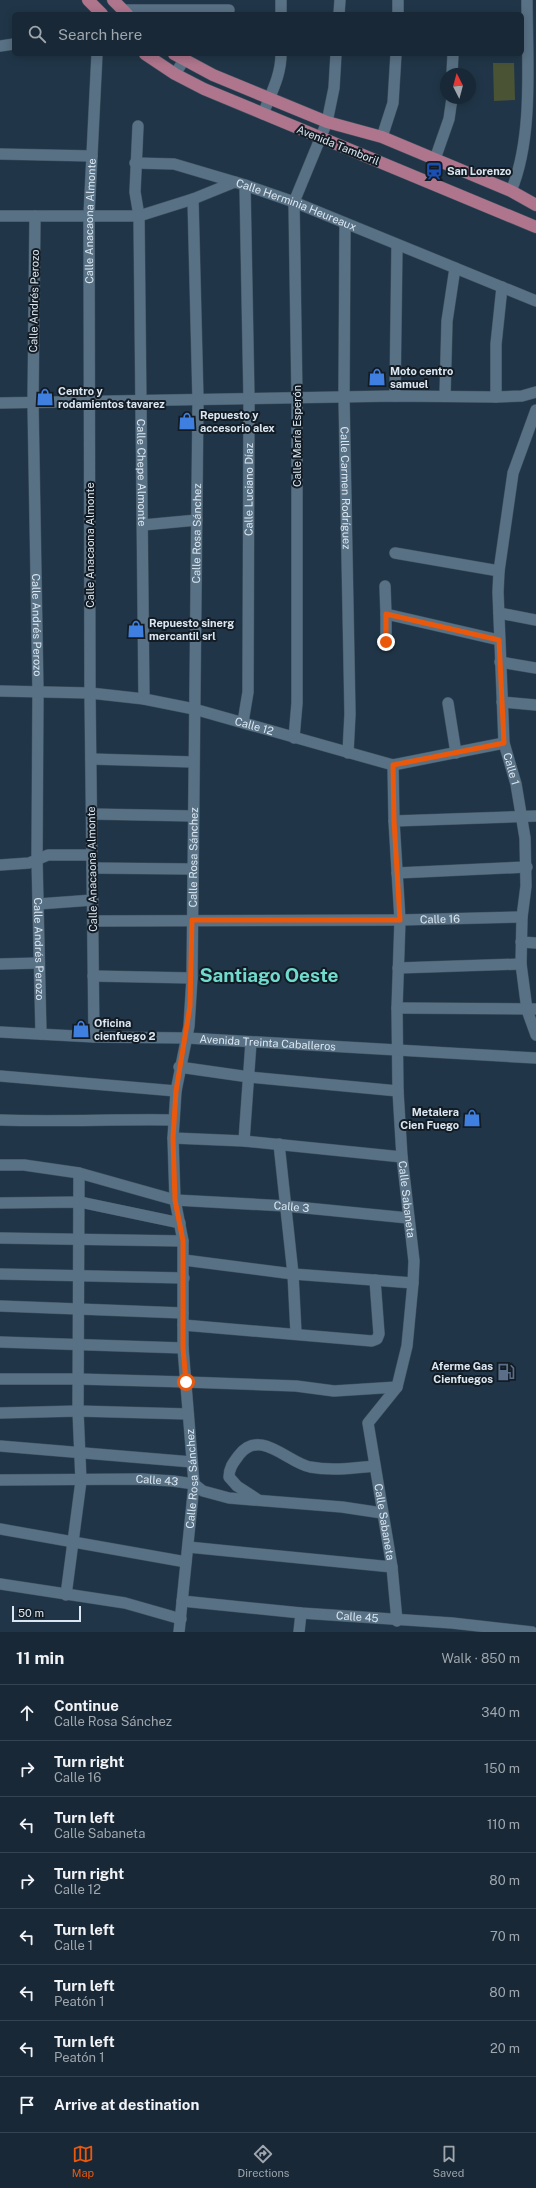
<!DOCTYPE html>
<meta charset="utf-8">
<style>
:root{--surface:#182836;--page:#21303e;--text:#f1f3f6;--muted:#9fa6ad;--line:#364451;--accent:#ea580c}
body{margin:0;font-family:"Public Sans",sans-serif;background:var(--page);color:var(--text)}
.compass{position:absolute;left:440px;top:68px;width:36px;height:36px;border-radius:50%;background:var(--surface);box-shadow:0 2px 10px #0003;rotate:354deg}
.scale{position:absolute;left:12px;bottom:10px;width:69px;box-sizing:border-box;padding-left:4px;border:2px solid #dae7f2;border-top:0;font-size:11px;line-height:14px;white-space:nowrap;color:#dae7f2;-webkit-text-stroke:3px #131c24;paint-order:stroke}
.stop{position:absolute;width:12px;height:12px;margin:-9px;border:3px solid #ea580c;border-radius:50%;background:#fff}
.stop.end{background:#ea580c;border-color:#fff;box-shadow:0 1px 4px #0008}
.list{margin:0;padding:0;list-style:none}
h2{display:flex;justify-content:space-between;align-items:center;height:52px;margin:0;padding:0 16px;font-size:17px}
h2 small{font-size:13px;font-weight:400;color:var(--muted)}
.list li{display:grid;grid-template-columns:26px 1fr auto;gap:12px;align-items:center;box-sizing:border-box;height:56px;padding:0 16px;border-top:1px solid var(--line)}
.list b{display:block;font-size:15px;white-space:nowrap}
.list p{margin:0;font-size:13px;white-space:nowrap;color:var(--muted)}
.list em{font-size:13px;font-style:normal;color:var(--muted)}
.icon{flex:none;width:22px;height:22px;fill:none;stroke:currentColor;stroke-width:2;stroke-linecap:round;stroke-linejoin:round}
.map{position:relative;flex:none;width:536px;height:1632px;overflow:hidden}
.search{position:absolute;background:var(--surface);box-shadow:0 2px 10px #0003;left:12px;right:12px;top:12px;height:44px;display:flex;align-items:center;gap:10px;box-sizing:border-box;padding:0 14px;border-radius:6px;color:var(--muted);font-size:15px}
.sheet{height:500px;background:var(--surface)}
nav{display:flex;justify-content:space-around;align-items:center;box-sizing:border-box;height:56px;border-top:1px solid var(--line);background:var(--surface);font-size:11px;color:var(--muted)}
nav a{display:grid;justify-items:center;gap:2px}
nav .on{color:var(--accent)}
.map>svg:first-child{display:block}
.green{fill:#4a5333}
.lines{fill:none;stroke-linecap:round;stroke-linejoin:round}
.minor-casing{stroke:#3f5260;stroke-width:12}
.major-casing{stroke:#3f5260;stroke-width:13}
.minor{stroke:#597185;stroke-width:11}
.major{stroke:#af758c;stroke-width:12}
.route{stroke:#ea580c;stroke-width:5}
.labels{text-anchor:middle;stroke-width:4;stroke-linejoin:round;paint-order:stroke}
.street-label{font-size:11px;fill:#dae7f2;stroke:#131c24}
.poi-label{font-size:11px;font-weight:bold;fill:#dae7f2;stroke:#131c24;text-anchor:start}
.town-label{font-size:19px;font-weight:bold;fill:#70dacf;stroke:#131c24}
</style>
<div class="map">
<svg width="536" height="1632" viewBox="0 0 536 1632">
<rect width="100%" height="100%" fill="#203648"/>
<path class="green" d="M493,63H514L515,100L494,101Z"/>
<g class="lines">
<g class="minor-casing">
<g id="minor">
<path d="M123,10H229"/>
<path d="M281,14V0"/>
<path d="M339,14L340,0"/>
<path d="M398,14V0"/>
<path d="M0,46L14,44"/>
<path d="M175,74L184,60V54"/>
<path d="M452,74L453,54"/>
<path d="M263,114C271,93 281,76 281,54"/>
<path id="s1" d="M138,126L135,192L139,216L144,699"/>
<path d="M382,137L393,103L396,54"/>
<path d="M0,154L92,156"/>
<path d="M435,159L449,119L452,98"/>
<path id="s2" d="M135,163L174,164L245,185L294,202L536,301"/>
<path d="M511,191C534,137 527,58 527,0"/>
<path d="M0,216H139L193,199L235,182"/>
<path id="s3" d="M35,216L33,403L38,692L37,859L41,1034"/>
<path id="s4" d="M345,223L344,397L350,714L348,753"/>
<path d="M445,395L447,321L455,268"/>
<path d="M395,396L397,245"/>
<path d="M496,397V344L502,287"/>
<path d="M0,403L395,396L496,397L522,396L536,392"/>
<path id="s5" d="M536,410L513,473L499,571L498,592L504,743L516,784L525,838L526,886L522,917L521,964L527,1010L536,1035"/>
<path d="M143,525L197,520"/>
<path d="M395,553L499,571"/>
<path d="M385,586L386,614L499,640"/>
<path d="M499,613L536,620"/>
<path d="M386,642V614"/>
<path d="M500,662L536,668"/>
<path id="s6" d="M0,691L90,693L144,699L194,709L393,765L504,743"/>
<path d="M502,702L536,705"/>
<path d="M448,703L456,753"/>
<path id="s7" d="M243,722L248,692L249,399L245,185"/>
<path d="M294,738L297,703V398L294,202L327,122L334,88L336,54"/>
<path d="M91,759L193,762"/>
<path id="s8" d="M393,765L394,821L400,920L397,1008L398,1091L402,1157L414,1261L413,1283L407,1346L397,1387L368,1423L392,1567L397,1621"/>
<path d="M92,814L193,816"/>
<path d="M394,821L536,816"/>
<path d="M0,865L29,863L48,855H92"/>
<path d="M92,868L193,869"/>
<path d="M397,873L527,867"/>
<path d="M38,904L93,900"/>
<path id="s9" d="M93,921L400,920L522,917"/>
<path d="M521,942L536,943"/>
<path d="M0,964L39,963"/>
<path d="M398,968L521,964"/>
<path d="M93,976L192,978"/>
<path d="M397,1008L536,1009"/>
<path id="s10" d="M0,1032L94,1037L187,1038L536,1058"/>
<path id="s11" d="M94,1037L90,693L89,215L97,54"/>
<path d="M179,1067L249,1077L398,1091"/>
<path d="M0,1076L176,1091"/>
<path d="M0,1120C58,1122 116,1119 174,1120"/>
<path d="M173,1138L244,1141L402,1157"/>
<path d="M244,1141L251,1042"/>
<path d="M279,1144L293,1274L296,1333"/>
<path id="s12" d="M0,1165H24L79,1173L175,1200L286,1206L408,1218"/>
<path d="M0,1203L80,1202L180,1223"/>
<path d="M0,1238L183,1241"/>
<path d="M184,1260L293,1274L413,1283"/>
<path d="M0,1274L184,1278"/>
<path d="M0,1306L183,1313"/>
<path d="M183,1325L372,1341L377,1339L379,1334L375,1280"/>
<path d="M0,1342L183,1348"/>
<path d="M0,1379H78L186,1382L296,1386L334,1391L397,1387"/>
<path d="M0,1413L78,1411L188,1414"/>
<path d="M0,1446L192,1462"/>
<path id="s13" d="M0,1480L142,1479L173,1481L194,1484L203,1491L229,1498L342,1507L382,1513"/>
<path d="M257,1499L237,1486L229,1477C229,1468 233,1463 239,1455C260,1428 287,1462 310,1467C332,1471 354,1468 375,1466"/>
<path d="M0,1529L186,1562"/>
<path d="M188,1547L392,1567"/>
<path d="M0,1584L125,1603L181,1619"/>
<path d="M66,1595L81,1481L78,1411L79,1173"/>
<path id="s14" d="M182,1601L301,1613L452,1623L532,1632"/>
<path id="s15" d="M179,1632L194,1484L183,1348V1241L175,1200L173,1138L176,1091L189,1026L192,978L198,400L193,199"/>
<path d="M299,1632L301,1613"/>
</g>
</g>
<g class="major-casing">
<g id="major">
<path d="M88,0L102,14"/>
<path d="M113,0L127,14"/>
<path d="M145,54L175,74L204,89L536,227"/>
<path d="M174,54L213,75L327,122L382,137L511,191L536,205"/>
</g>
</g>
<use href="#minor" class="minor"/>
<use href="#major" class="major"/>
</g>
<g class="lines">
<path class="route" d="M186,1382L183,1348V1241L175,1200L173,1138L176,1091L190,1006L192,920H400L394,821L393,765L504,743L499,640L386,614V642"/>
</g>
<defs>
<g id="station-bare" transform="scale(1.38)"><path d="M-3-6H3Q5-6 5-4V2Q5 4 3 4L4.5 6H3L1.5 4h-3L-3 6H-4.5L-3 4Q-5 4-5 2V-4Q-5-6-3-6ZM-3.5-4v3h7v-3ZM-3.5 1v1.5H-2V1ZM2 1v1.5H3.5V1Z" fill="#1a4fb4" stroke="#131c24" stroke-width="2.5" paint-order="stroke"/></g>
<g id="shop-bare" transform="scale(1.38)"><path d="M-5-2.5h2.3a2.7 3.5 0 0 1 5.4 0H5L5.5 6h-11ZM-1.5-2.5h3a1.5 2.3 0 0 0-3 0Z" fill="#3f7fe0" stroke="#131c24" stroke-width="2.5" paint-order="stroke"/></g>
<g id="fuel-bare" transform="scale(1.38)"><path d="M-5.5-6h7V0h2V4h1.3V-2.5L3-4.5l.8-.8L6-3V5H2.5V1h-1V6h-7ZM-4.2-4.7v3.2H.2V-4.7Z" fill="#5c6f8a" stroke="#131c24" stroke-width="2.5" paint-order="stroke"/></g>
</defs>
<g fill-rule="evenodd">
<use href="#station-bare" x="434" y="171"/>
<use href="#shop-bare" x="377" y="377"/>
<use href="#shop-bare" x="45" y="397"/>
<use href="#shop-bare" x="187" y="421"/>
<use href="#shop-bare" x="136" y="629"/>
<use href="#shop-bare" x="81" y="1029"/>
<use href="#shop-bare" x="472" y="1118"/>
<use href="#fuel-bare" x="506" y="1372"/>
</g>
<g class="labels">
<g class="street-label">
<text transform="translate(338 145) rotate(22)" y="4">Avenida Tamboril</text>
<text dy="4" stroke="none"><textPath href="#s2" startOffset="168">Calle Herminia Heureaux</textPath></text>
<text dy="4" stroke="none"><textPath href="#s11" startOffset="816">Calle Anacaona Almonte</textPath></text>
<text transform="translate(34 301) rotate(-89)" y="4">Calle Andrés Perozo</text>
<text transform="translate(297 436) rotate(-90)" y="4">Calle María Esperón</text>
<text dy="4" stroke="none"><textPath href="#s1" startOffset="347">Calle Chepe Almonte</textPath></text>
<text dy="4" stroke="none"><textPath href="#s4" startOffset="265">Calle Carmen Rodríguez</textPath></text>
<text dy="4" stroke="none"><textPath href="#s7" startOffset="233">Calle Luciano Díaz</textPath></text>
<text dy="4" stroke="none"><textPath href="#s15" startOffset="1102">Calle Rosa Sánchez</textPath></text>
<text transform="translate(90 545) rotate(-90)" y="4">Calle Anacaona Almonte</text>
<text dy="4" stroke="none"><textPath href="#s3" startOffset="409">Calle Andrés Perozo</textPath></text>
<text dy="4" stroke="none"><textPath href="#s6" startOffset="258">Calle 12</textPath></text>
<text dy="4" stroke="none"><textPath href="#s5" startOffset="365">Calle 1</textPath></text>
<text dy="4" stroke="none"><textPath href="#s15" startOffset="778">Calle Rosa Sánchez</textPath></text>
<text transform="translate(92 869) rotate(-91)" y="4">Calle Anacaona Almonte</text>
<text dy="4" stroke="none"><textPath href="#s9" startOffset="347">Calle 16</textPath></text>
<text dy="4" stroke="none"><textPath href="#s3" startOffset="733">Calle Andrés Perozo</textPath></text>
<text dy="4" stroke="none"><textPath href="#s10" startOffset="268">Avenida Treinta Caballeros</textPath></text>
<text dy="4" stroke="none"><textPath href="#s8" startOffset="435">Calle Sabaneta</textPath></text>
<text dy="4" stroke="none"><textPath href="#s12" startOffset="296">Calle 3</textPath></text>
<text dy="4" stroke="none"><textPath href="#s15" startOffset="154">Calle Rosa Sánchez</textPath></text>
<text dy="4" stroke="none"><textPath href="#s13" startOffset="157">Calle 43</textPath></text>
<text dy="4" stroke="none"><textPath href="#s8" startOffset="771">Calle Sabaneta</textPath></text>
<text dy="4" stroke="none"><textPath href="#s14" startOffset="176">Calle 45</textPath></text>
</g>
<g class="poi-label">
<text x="447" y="175">San Lorenzo</text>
<text x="390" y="375">Moto centro<tspan x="390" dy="13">samuel</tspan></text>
<text x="58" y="395">Centro y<tspan x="58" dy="13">rodamientos tavarez</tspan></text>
<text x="200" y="419">Repuesto y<tspan x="200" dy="13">accesorio alex</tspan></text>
<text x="149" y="627">Repuesto sinerg<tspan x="149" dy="13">mercantil srl</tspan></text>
<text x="94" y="1027">Oficina<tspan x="94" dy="13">cienfuego 2</tspan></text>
<text x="459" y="1116" text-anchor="end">Metalera<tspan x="459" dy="13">Cien Fuego</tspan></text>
<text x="493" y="1370" text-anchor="end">Aferme Gas<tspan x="493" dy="13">Cienfuegos</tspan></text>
</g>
<g class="town-label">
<text x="269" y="982">Santiago Oeste</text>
</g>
</g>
</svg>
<svg class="compass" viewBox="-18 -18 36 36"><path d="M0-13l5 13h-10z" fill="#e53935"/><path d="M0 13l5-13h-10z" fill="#9fa6ad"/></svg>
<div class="scale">50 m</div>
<div class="stop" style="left:186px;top:1382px"></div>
<div class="stop end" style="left:386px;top:642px"></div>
<div class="search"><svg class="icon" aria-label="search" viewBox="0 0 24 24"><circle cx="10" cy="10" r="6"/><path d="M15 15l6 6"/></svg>Search here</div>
</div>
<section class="sheet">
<h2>11 min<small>Walk · 850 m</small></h2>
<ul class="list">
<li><svg class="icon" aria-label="ahead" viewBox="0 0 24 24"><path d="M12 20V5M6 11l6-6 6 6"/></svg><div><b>Continue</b><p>Calle Rosa Sánchez</p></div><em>340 m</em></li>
<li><svg class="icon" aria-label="right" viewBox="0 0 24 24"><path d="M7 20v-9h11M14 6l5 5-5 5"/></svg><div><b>Turn right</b><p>Calle 16</p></div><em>150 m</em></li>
<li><svg class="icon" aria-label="left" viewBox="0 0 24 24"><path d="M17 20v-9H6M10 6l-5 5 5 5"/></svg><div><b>Turn left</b><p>Calle Sabaneta</p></div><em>110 m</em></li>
<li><svg class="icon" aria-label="right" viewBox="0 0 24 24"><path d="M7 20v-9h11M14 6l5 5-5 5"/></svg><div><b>Turn right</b><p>Calle 12</p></div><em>80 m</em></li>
<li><svg class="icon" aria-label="left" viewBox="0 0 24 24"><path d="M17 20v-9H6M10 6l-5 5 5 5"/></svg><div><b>Turn left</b><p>Calle 1</p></div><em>70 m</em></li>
<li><svg class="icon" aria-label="left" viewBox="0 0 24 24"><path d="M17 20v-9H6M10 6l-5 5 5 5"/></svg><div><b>Turn left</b><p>Peatón 1</p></div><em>80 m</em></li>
<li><svg class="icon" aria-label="left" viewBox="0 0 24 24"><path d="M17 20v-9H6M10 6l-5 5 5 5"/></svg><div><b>Turn left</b><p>Peatón 1</p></div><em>20 m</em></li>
<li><svg class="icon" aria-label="arrive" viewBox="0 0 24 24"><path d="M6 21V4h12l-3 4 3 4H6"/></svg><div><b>Arrive at destination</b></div></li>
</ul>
</section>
<nav>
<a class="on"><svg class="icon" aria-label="map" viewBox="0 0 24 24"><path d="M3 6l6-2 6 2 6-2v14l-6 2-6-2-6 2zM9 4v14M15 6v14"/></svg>Map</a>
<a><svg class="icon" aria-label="directions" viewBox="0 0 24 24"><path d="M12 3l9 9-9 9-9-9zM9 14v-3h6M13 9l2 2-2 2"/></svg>Directions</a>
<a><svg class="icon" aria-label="saved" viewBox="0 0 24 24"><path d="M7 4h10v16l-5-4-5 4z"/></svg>Saved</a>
</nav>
